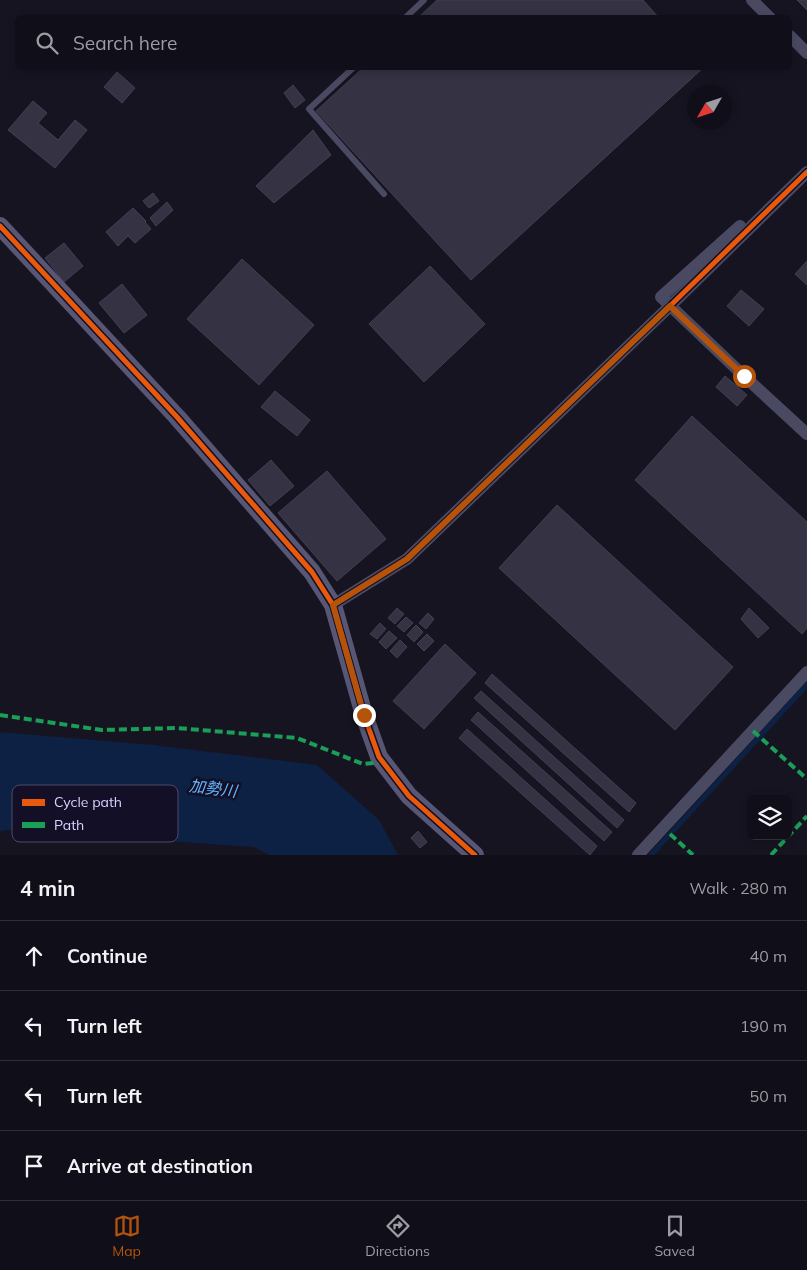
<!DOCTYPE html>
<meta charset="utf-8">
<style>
:root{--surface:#100f19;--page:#191822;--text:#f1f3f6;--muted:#9c9ca2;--line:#302f38;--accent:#b45309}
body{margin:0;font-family:Mulish,"Noto Sans JP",sans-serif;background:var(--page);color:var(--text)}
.controls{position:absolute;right:15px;bottom:15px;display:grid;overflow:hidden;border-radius:8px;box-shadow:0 2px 8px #0003}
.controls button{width:45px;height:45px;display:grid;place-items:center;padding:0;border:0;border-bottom:1px solid var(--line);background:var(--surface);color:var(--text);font:25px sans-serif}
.compass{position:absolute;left:687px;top:85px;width:45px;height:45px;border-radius:50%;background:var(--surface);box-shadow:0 2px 8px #0003;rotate:231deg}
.stop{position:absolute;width:15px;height:15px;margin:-11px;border:4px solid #b45309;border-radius:50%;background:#fff}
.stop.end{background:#b45309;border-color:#fff;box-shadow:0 1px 5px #0008}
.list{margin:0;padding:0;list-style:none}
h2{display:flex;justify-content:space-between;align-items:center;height:65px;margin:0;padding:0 20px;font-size:21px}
h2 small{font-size:16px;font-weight:400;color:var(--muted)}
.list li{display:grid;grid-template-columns:32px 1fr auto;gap:15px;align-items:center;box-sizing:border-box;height:70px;padding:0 20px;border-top:1px solid var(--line)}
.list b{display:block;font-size:19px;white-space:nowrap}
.list em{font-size:16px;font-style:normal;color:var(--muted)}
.icon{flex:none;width:28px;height:28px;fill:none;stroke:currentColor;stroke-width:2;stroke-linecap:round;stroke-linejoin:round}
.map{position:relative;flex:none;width:807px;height:855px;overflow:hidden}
.search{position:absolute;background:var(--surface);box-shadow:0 2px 8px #0003;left:15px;right:15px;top:15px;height:55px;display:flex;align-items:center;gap:12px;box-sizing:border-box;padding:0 18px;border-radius:8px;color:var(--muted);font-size:19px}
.sheet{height:345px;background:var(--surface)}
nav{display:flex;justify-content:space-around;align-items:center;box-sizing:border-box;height:70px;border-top:1px solid var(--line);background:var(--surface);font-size:14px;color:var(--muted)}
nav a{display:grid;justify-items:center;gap:2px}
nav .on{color:var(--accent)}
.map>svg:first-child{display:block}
.water{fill:#0d2144}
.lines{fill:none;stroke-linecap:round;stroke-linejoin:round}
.stream{stroke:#0d2144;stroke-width:5}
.building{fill:#343243;stroke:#433f54}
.lane{stroke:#4a4962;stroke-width:6}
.street{stroke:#4a4962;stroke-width:12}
.secondary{stroke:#575674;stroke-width:18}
.quiet{stroke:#1a9f57;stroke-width:4;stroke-dasharray:8 4;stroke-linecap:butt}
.cycleway-casing{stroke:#130f26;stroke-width:8}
.cycleway{stroke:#e8590c;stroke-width:5}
.route{stroke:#b45309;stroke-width:6}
.labels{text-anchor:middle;stroke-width:5;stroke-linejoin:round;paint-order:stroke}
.water-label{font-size:16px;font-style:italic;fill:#62b6ff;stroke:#130f26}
.key{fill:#130f26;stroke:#4e4a67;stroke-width:1}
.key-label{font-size:14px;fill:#d9d4ff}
</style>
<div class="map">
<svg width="807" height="855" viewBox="0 0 807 855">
<rect width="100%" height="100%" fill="#161421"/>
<path class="water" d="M0,732L153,745L317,765L379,820L398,855H270L254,847L7,830L0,831Z"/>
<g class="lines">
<path class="stream" d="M651,855L807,685"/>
</g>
<g class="building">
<path d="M437,0H643L659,18H418Z"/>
<path d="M797,0H807V10Z"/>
<path d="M363,68H703L471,280L316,111Z"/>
<path d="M117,72L135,88L122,103L104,87Z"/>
<path d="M293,85L305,100L295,108L284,93Z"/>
<path d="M33,101L47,113L38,123L58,140L75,120L87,130L55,168L8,130Z"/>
<path d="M313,130L331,155L274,203L256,186Z"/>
<path d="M153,193L159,201L149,208L143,201Z"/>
<path d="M167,202L173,210L156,226L150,218Z"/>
<path d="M133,208L146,221L145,222L151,229L135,243L128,236L118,246L106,232Z"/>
<path d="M64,243L83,266L64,282L45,258Z"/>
<path d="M242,259L314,325L259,385L187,319Z"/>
<path d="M807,261V285L795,274Z"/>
<path d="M430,266L485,324L424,382L369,324Z"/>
<path d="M122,284L147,315L124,333L99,303Z"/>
<path d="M741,290L764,309L749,326L727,306Z"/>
<path d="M725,376L747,395L737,406L716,387Z"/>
<path d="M275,391L310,420L297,436L261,407Z"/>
<path d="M692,416L807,522V628L802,634L635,480Z"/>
<path d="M271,460L294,486L270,506L248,480Z"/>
<path d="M327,471L386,539L337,581L278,513Z"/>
<path d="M557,505L733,667L675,730L499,568Z"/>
<path d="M397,608L404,614L395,624L388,618Z"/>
<path d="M749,608L769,628L758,638L741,619Z"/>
<path d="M428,613L434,619L426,629L419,623Z"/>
<path d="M406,617L413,623L404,632L397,626Z"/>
<path d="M380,623L386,629L377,639L370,634Z"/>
<path d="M416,625L423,632L414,642L407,635Z"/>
<path d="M389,631L397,638L386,649L379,642Z"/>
<path d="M427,634L434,641L424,651L417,644Z"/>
<path d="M400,640L407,647L397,658L390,651Z"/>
<path d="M445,644L476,673L424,729L393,701Z"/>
<path d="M492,674L636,803L629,812L485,683Z"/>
<path d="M481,691L624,820L617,828L474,698Z"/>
<path d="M478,712L612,832L604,841L471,720Z"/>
<path d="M467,729L597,846L590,855L459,738Z"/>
<path d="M418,831L427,842L420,848L411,838Z"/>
</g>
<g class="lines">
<g class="lane">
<path d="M405,18L424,0"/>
<path d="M353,68L309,109L384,194"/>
</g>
<g class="street">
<path d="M752,0L770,18"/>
<path d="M790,36L807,53"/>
<path d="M740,226L661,297L744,376L807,434"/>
<path d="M333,605L407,559L670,306L807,172"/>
<path d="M638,855L807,672"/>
</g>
<path class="secondary" d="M0,226L177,417L312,572L333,605L364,715L379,757L409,796L475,855"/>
<g class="quiet">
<path d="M0,715L102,730L177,728L297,738L363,764L382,762"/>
<path d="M753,731L807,779"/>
<path d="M670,834L693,855"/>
<path d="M771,855L807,816"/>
</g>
<g class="cycleway-casing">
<g id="cycleway">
<path d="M0,226L177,417L312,572L333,605L364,715L379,757L409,796L475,855"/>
<path d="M333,605L407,559L670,306L807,172"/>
</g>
</g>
<use href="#cycleway" class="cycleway"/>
</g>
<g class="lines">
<path class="route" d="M364,715L333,605L407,559L670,306L744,376"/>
</g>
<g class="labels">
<g class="water-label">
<text transform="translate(213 788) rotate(7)" y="6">加勢川</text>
</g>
</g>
<rect x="12" y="785" width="166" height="57" rx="8" class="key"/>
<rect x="22" y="799" width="23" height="7" fill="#e8590c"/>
<rect x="22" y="822" width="23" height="6" fill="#1a9f57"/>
<g class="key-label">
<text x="54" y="807">Cycle path</text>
<text x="54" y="830">Path</text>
</g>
</svg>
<div class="controls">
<button><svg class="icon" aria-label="layers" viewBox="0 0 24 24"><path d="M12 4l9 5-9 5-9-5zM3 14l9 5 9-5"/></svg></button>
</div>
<svg class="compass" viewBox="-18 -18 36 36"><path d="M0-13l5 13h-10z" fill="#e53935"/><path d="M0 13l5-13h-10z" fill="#9c9ca2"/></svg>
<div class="stop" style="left:744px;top:376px"></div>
<div class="stop end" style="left:364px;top:715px"></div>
<div class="search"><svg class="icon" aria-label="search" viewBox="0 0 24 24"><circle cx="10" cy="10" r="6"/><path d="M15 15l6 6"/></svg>Search here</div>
</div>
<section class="sheet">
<h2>4 min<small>Walk · 280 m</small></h2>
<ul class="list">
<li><svg class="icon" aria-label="ahead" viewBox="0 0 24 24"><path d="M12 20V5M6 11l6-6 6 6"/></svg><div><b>Continue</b></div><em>40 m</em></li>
<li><svg class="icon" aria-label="left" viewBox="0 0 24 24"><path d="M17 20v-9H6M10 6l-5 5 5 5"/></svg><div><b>Turn left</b></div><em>190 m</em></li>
<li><svg class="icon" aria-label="left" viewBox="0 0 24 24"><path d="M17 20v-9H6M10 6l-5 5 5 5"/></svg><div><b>Turn left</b></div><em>50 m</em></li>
<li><svg class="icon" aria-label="arrive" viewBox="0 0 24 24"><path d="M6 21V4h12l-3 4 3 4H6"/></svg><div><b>Arrive at destination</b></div></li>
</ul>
</section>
<nav>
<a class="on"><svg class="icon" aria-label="map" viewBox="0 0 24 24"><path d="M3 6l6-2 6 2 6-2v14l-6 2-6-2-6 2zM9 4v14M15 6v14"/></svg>Map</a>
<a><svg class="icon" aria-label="directions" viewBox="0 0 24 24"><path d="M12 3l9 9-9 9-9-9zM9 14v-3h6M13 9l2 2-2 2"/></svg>Directions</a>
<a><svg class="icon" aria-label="saved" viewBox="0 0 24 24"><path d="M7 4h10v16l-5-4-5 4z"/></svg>Saved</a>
</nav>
